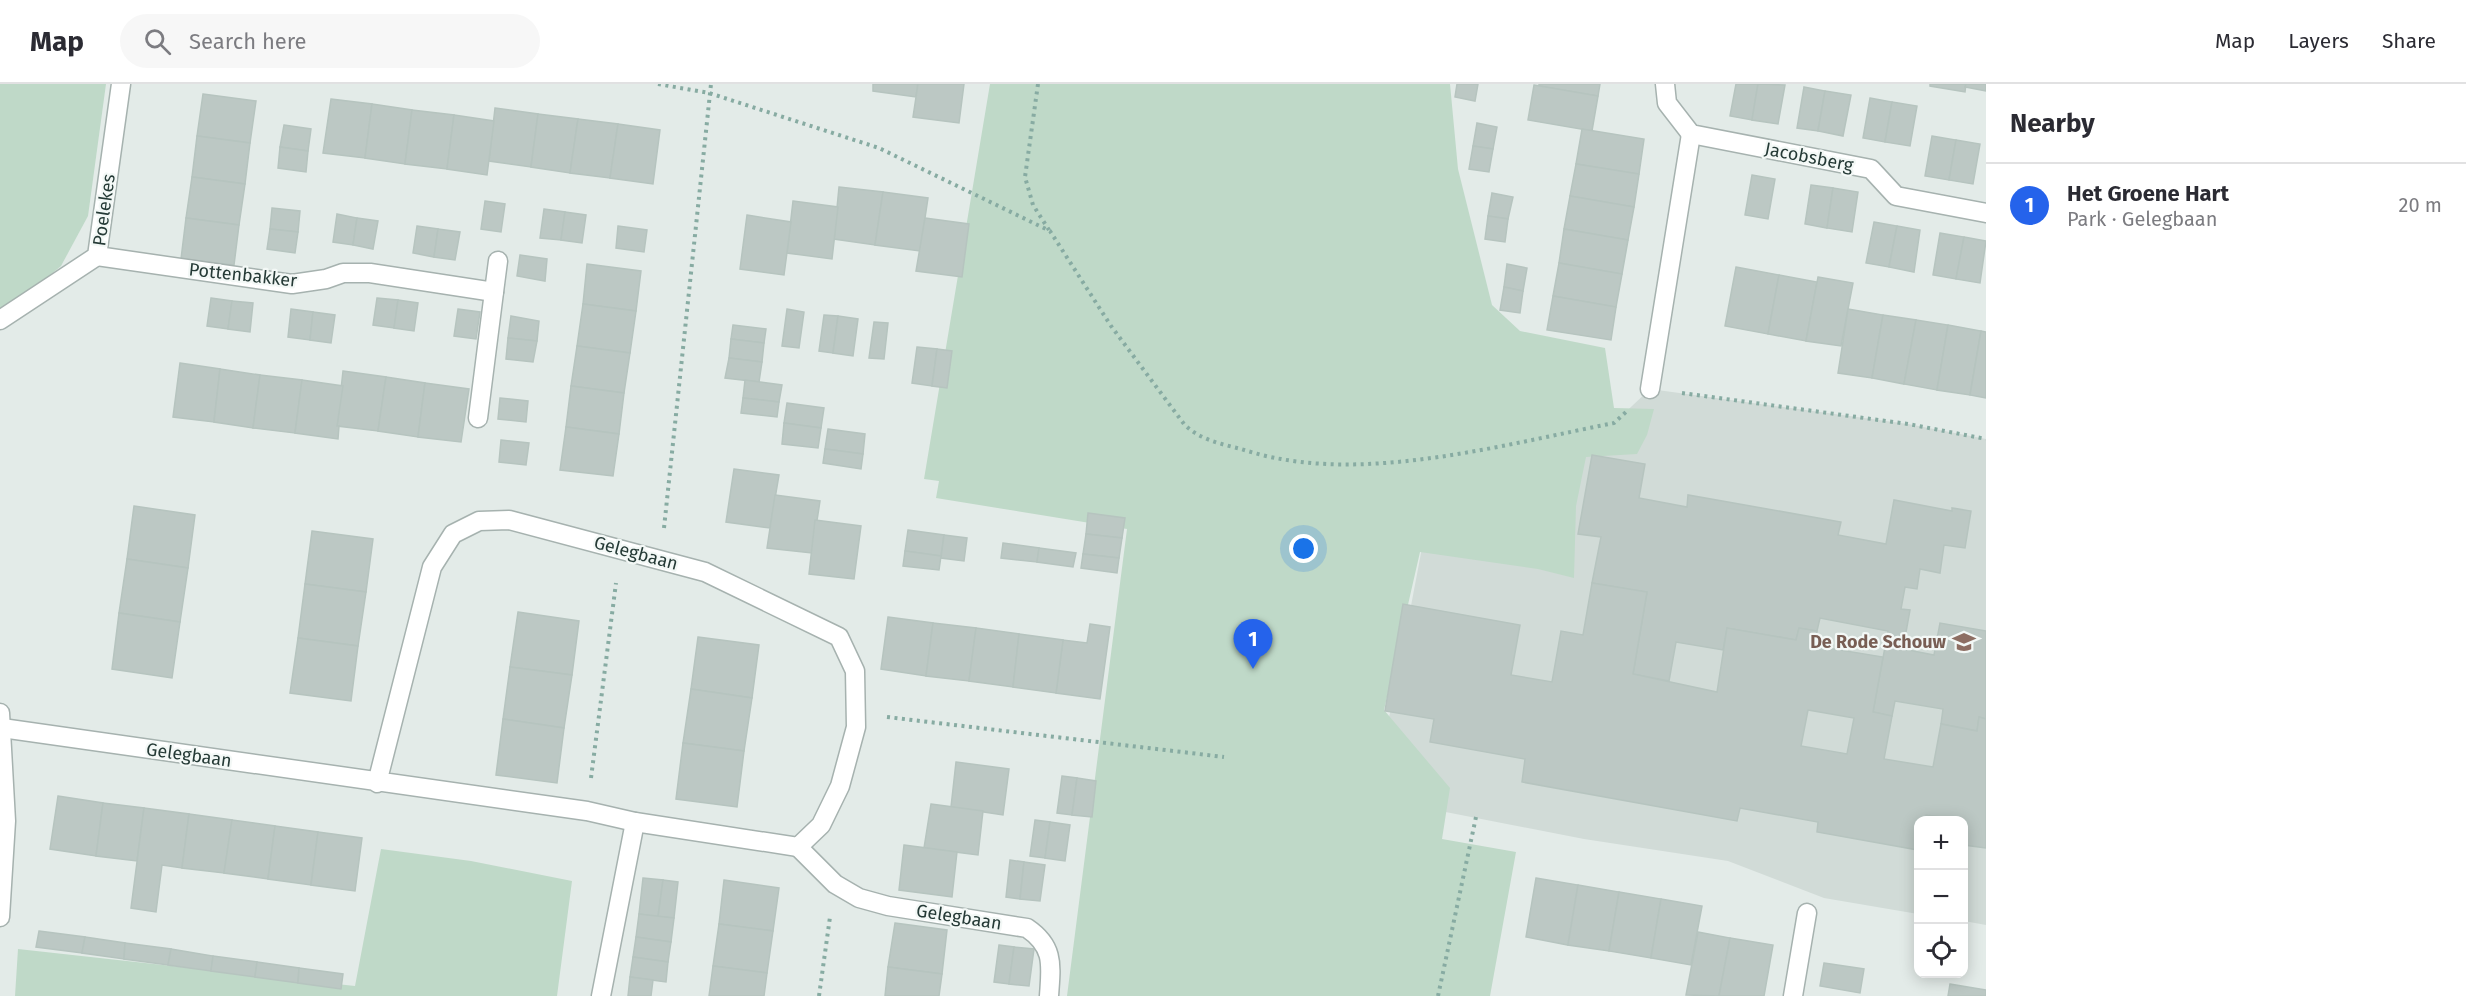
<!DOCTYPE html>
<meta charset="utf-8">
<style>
:root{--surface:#fff;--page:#f7f7f7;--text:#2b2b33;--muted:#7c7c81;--line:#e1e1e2;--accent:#2563eb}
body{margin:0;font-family:"Fira Sans",sans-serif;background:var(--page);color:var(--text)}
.controls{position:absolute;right:18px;bottom:18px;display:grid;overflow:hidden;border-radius:12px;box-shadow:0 3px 15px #0003}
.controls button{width:54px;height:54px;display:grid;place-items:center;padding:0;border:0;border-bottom:2px solid var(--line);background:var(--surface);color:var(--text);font:30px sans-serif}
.you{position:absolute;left:1304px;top:465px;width:21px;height:21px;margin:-15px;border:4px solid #fff;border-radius:50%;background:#1a73e8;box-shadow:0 0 0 9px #1a73e833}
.badge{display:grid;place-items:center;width:39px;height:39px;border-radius:50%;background:var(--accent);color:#fff;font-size:20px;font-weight:700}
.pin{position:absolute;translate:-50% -50px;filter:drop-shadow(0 2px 3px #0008)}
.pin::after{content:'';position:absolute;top:32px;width:21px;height:18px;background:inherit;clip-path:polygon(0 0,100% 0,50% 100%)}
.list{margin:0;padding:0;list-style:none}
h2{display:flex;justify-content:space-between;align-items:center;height:78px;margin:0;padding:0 24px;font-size:26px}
h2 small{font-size:20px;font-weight:400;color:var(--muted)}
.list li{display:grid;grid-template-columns:39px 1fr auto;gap:18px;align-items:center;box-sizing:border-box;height:84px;padding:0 24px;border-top:2px solid var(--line)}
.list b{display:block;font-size:22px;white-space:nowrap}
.list p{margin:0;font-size:20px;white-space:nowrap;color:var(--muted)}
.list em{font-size:20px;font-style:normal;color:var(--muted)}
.icon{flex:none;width:33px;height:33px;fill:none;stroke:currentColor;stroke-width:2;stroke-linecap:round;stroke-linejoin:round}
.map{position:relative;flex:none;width:1986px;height:912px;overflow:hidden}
header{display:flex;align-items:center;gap:36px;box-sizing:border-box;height:84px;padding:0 30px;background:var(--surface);border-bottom:2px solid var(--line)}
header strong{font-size:28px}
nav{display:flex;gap:33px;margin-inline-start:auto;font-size:21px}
.search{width:420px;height:54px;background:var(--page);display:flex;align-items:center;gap:15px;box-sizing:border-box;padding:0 21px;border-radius:33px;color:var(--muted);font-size:22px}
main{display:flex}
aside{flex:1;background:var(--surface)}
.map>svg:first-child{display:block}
.built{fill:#d1dbd7}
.green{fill:#bfd9c8}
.building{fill:#bcc8c4;stroke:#b6c4bf;stroke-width:1.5;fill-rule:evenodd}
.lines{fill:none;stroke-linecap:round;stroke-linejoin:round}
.lane-casing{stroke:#a6b2af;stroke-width:21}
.street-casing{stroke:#a6b2af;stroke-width:21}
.path{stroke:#87aba2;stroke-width:4;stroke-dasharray:3 4.5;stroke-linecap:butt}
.lane{stroke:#fff;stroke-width:18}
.street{stroke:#fff;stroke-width:18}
.labels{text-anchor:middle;stroke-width:4.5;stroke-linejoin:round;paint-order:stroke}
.street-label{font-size:18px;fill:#253a36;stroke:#f3f8f6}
.education-label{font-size:18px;font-weight:bold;fill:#785e54;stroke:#f3f8f6;text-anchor:end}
</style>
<header>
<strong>Map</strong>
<div class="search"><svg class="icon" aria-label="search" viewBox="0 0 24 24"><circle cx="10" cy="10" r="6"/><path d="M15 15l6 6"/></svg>Search here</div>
<nav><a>Map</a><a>Layers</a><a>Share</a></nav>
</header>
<main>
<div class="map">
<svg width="1986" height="912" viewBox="0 0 1986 912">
<rect width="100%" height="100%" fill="#e3ebe8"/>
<path class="built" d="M1650,305L1908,340L1986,355V841L1964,837V736H1918V830L1824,814L1728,777L1584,755L1369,713L1393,617L1432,411L1614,339Z"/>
<g class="green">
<path d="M0,0H106L88,132L61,182L9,225L0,228Z"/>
<path d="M990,0H1450L1458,85L1492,221L1520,247L1605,264L1614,324L1654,325L1647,351L1637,370L1586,373L1576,422L1574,494L1538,485L1420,468L1384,626L1450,704L1442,755L1516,768L1490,912H1067L1127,445L936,414L939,397L924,395Z"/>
<path d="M381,765L471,777L572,797L557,912H15L18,865L355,902Z"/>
</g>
<g class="building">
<path d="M873,0H918L916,13L873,7Z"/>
<path d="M918,0H964L959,39L913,33Z"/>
<path d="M1457,0H1478L1475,17L1455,13Z"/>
<path d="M1539,0H1600L1598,12L1539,2Z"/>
<path d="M1736,0H1758L1752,36L1730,32Z"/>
<path d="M1758,0L1785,1L1778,40L1752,36Z"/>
<path d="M1930,0H1966L1965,8L1930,2Z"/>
<path d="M1966,0H1986V7L1965,3Z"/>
<path d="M1534,1L1598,12L1592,47L1528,36Z"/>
<path d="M1804,3L1825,7L1818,47L1797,44Z"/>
<path d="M1825,7L1851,11L1843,52L1818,47Z"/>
<path d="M203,10L256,17L250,59L197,52Z"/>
<path d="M1870,14L1892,18L1885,58L1863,54Z"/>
<path d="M331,15L372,20L365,74L323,69Z"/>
<path d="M1892,18L1917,22L1910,62L1885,58Z"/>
<path d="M372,20L412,26L405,80L365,74Z"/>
<path d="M495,24L538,30L531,83L489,77Z"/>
<path d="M412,26L454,31L447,85L405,80Z"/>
<path d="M538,30L578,35L570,89L531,83Z"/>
<path d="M454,31L494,37L487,91L447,85Z"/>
<path d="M578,35L618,40L610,94L570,89Z"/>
<path d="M1477,39L1497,43L1493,65L1473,62Z"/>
<path d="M618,40L660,46L653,100L610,94Z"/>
<path d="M284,41L311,45L308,67L280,63Z"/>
<path d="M1582,45L1644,55L1639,90L1576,80Z"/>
<path d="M197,52L250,59L245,100L192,93Z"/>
<path d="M1932,52L1956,56L1949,96L1925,92Z"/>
<path d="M1956,56L1980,60L1973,100L1949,96Z"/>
<path d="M1473,62L1493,65L1489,88L1469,85Z"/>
<path d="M280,63L308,67L306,88L278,84Z"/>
<path d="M1576,80L1639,90L1634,123L1570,112Z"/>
<path d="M1752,91L1775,95L1768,135L1745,131Z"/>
<path d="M192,93L245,100L239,141L186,134Z"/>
<path d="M1811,101L1833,104L1827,144L1805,140Z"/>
<path d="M839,103L883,108L875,161L834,155Z"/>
<path d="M1833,104L1858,108L1852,148L1827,144Z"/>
<path d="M883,108L928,114L920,167L875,161Z"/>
<path d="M1492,109L1513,113L1508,135L1488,132Z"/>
<path d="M1570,112L1634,123L1628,156L1564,145Z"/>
<path d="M485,117L505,120L501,148L481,145Z"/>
<path d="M793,117L838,123L832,175L787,169Z"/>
<path d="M272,124L300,127L298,148L270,145Z"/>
<path d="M544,125L565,128L561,156L540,154Z"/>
<path d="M565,128L586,131L582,159L561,156Z"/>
<path d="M337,130L357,134L353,161L333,158Z"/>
<path d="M747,131L791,138L784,191L740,185Z"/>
<path d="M1488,132L1508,135L1505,158L1485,155Z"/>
<path d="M186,134L239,141L234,181L181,175Z"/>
<path d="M357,134L378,137L373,165L353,161Z"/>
<path d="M925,134L969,140L962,193L916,187Z"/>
<path d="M1874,138L1897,142L1889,183L1866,179Z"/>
<path d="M417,142L438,145L434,173L413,169Z"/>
<path d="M618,142L647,146L644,168L616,164Z"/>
<path d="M1897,142L1920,146L1914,188L1889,183Z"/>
<path d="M270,145L298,148L295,169L267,165Z"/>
<path d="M438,145L460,148L455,176L434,173Z"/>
<path d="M1564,145L1628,156L1622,190L1559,179Z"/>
<path d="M1940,149L1964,153L1956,195L1933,191Z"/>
<path d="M1964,153L1986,157L1980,199L1956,195Z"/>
<path d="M520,171L547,175L545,197L517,192Z"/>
<path d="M1559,179L1622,190L1616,223L1553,212Z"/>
<path d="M587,180L641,187L636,227L583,220Z"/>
<path d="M1507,180L1527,184L1523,207L1504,203Z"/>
<path d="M1736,183L1779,191L1768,250L1725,242Z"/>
<path d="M1779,191L1817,198L1806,257L1768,250Z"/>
<path d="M1818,193L1853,199L1841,262L1806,257Z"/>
<path d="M1504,203L1523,207L1520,229L1500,226Z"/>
<path d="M1553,212L1616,223L1611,256L1547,246Z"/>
<path d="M211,214L232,217L228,245L207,242Z"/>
<path d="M377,214L398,216L394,244L373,241Z"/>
<path d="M398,216L418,219L414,247L394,244Z"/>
<path d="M232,217L253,219L250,248L228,245Z"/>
<path d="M583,220L636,227L630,269L577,262Z"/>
<path d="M291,225L313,228L310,256L288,253Z"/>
<path d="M458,225L480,228L476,255L454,252Z"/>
<path d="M787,225L804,228L799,264L782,262Z"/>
<path d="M1848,225L1883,231L1872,294L1838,289Z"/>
<path d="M313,228L335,231L331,259L310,256Z"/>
<path d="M824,231L838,232L833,269L819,267Z"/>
<path d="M1883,231L1916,236L1904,300L1872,294Z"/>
<path d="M511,232L539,237L537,257L508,254Z"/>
<path d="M838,232L858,235L853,272L833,269Z"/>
<path d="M1916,236L1948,241L1937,306L1904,300Z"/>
<path d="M874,238L888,239L884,275L869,274Z"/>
<path d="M733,241L766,245L764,259L731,255Z"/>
<path d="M1948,241L1981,247L1970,311L1937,306Z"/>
<path d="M1981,247L1986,248V314L1970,311Z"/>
<path d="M508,254L537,257L533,278L506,275Z"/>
<path d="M731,255L764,259L762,278L729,274Z"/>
<path d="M577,262L630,269L624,309L571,302Z"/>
<path d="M917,263L937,265L932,302L912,299Z"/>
<path d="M937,265L952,267L947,304L932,302Z"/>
<path d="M729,274L762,278L759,298L725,294Z"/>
<path d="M180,279L220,285L214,338L173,333Z"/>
<path d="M220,285L260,291L253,344L214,338Z"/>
<path d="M343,287L386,293L378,347L337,342Z"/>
<path d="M260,291L302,296L295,349L253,344Z"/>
<path d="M386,293L425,299L418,353L378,347Z"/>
<path d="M302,296L343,302L337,342H339L338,355L295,349Z"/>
<path d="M745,296L782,301L779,318L743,314Z"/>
<path d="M425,299L469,305L461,358L418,353Z"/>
<path d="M571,302L624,309L619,350L566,343Z"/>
<path d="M500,314L528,317L526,338L498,335Z"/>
<path d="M743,314L779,318L777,333L741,329Z"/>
<path d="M787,319L824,324L821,344L784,339Z"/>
<path d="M784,339L821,344L818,364L782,360Z"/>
<path d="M566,343L619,350L613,392L560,386Z"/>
<path d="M828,345L865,350L863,370L825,365Z"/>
<path d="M501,356L529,359L526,381L499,378Z"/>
<path d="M825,365L863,370L861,385L823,379Z"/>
<path d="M1592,371L1645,380L1639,414L1687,423L1688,411L1841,438L1838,451L1886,460L1894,416L1952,427V424L1971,427L1965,464L1944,461L1940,489L1920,485L1917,505L1905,503L1901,525L1910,526L1903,565L1934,571L1940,539L1986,547V635L1979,633L1977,647L1941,640L1943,625L1895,617L1892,632L1873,628L1888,547L1820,534L1817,547L1799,544L1796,556L1727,544L1723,566L1676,558L1669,597L1633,590L1647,508L1592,499L1601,453L1578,450Z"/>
<path d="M734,385L779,391L770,444L726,438Z"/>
<path d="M775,411L820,417L812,469L767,464Z"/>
<path d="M134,422L195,431L188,484L127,475Z"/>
<path d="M1088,429L1125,434L1122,454L1086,450Z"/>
<path d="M815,436L861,442L854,495L809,490Z"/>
<path d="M908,446L944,451L941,472L905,467Z"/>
<path d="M312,447L373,455L366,508L305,500Z"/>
<path d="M1086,450L1122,454L1119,474L1083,470Z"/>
<path d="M944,451L967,454L964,477L941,474Z"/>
<path d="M1003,459L1039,464L1037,478L1001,474Z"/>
<path d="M1039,464L1076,469L1073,483L1037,478Z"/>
<path d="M905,467L941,472L939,486L903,482Z"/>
<path d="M1083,470L1119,474L1117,489L1081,484Z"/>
<path d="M127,475L188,484L180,538L119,529Z"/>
<path d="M1592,499L1647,508L1633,590L1717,608L1727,544L1796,556L1799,544L1817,547L1815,562L1883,573L1873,628L1892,632L1884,675L1933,683L1941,640L1977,647L1979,633L1986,635V764L1964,761V736L1926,731L1925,736H1918V766L1817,748L1818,738L1740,724L1737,737L1522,698L1525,675L1430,658L1434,635L1385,627L1403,520L1520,541L1511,591L1552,598L1561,547L1583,551ZM1808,626L1854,634L1847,670L1801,662Z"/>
<path d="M305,500L366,508L358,562L298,554Z"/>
<path d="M518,528L579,537L572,591L510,583Z"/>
<path d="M119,529L180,538L172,594L112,585Z"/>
<path d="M888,533L933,539L926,592L881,585Z"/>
<path d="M933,539L976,544L969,597L926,592Z"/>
<path d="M1090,540L1110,543L1100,615L1056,609L1063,556L1087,559Z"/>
<path d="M976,544L1019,550L1013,603L969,597Z"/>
<path d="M1019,550L1063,556L1056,609L1013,603Z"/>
<path d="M698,553L759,561L752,614L691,605Z"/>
<path d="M298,554L358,562L351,617L290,609Z"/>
<path d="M510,583L572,591L564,644L503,635Z"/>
<path d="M691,605L752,614L744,667L683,659Z"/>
<path d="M503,635L564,644L557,699L496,691Z"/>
<path d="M683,659L744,667L737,723L676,715Z"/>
<path d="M956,678L1009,685L1003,731L951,723Z"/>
<path d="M1062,692L1077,694L1072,731L1057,729Z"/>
<path d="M1077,694L1096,697L1092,733L1072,731Z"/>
<path d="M58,712L103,719L96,772L50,765Z"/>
<path d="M103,719L144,724L137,777L96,772Z"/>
<path d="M931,720L983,727L978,771L924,764Z"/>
<path d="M144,724L189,730L182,784L162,781L156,828L131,824Z"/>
<path d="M189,730L232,736L224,789L182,784Z"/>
<path d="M232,736L275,742L268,795L224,789Z"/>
<path d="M1035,736L1050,738L1045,774L1030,772Z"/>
<path d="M1050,738L1070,741L1065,777L1045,774Z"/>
<path d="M275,742L318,748L311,801L268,795Z"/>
<path d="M318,748L362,754L355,807L311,801Z"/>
<path d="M904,761L957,768L952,813L899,806Z"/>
<path d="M1010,776L1024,778L1020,815L1006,813Z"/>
<path d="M1024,778L1045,781L1040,817L1020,815Z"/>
<path d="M643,794L663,796L658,833L639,830Z"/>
<path d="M1536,794L1578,801L1568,861L1526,853Z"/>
<path d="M663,796L678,798L674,834L658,833Z"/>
<path d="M724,796L779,804L773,847L719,840Z"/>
<path d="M1578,801L1619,808L1609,867L1568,861Z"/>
<path d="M1619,808L1661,815L1651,874L1609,867Z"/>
<path d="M1661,815L1702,822L1691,881L1651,874Z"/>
<path d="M639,830L674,834L671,858L636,853Z"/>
<path d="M895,839L947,846L942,890L888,883Z"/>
<path d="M719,840L773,847L767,889L713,882Z"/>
<path d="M39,847L85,853L82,869L36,863Z"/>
<path d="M1698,848L1730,854L1719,912L1686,911Z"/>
<path d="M85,853L125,859L124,875L82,869Z"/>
<path d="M636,853L671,858L668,878L633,873Z"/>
<path d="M1730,854L1773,861L1764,912H1719Z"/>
<path d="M125,859L171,865L168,881L124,875Z"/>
<path d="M999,861L1014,863L1009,900L994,898Z"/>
<path d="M1014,863L1034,865L1029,902L1009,900Z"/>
<path d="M171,865L213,872L211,887L168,881Z"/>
<path d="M213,872L257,878L255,893L211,887Z"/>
<path d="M633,873L668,878L666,898L630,893Z"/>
<path d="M257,878L299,884L298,899L255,893Z"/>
<path d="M1824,879L1864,885L1860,909L1820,902Z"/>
<path d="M713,882L767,889L764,912H709Z"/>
<path d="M888,883L942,890L939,912H885Z"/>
<path d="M299,884L343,890L341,905L298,899Z"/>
<path d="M630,893L653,896L651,912H628Z"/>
<path d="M1950,900L1986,906V912H1948Z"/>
</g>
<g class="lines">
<g class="lane-casing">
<path id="lane" d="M1793,912L1807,829"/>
</g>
<g class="street-casing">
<g id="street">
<path d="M1665,0L1667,19L1691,50L1871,85L1896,112L1986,129"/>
<path d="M97,172L292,200L326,195L343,189H370L494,208L478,334"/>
<path d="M494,208L498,177"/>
<path d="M0,236L97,172L121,0"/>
<path d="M1650,305L1691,50"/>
<path d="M0,629L6,737L0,833"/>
<path d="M2,644L587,727L635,738L798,763L821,741L840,702L856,643L855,587L839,553L705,488L509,436L479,437L453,450L432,483L377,699"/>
<path d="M798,763L835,800L859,814L888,822L1027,844C1055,863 1051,882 1049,912"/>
<path d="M601,912L635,738"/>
</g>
</g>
<g class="path">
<path d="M658,0L709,9L879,64L1050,147L1111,242L1184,340C1198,355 1221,360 1241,365C1254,369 1268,373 1281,375C1384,394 1512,359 1614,339L1627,327"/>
<path d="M1038,0L1025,93L1033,121L1049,146"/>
<path d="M1682,309L1908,340L1986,355"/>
<path d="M664,444L711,0"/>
<path d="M887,633L1224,673"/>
<path d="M591,694L616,499"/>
<path d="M819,912L830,833"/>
<path d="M1438,912L1476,733"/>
</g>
<use href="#lane" class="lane"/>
<use href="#street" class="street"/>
</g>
<defs>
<g id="school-bare" transform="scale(1.8)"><path d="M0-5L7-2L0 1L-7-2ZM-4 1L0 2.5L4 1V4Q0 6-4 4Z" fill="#8d6e63" stroke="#f3f8f6" stroke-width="2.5" paint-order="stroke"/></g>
</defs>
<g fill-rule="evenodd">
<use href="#school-bare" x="1964" y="558"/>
</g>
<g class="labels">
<g class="street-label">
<text transform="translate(1809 73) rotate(11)" y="6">Jacobsberg</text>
<text transform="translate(104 126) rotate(-82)" y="6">Poelekes</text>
<text transform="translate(243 191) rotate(6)" y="6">Pottenbakker</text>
<text transform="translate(636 469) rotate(15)" y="6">Gelegbaan</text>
<text transform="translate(189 671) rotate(8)" y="6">Gelegbaan</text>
<text transform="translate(959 833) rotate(9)" y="6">Gelegbaan</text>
</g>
<g class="education-label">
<text x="1946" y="564">De Rode Schouw</text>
</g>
</g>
</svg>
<div class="controls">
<button>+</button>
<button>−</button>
<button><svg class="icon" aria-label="locate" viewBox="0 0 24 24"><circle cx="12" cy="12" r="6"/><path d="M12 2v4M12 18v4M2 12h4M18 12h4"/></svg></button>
</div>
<div class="you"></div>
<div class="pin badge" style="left:1253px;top:585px">1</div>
</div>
<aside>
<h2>Nearby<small></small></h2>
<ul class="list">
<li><span class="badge">1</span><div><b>Het Groene Hart</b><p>Park · Gelegbaan</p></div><em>20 m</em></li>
</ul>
</aside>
</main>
